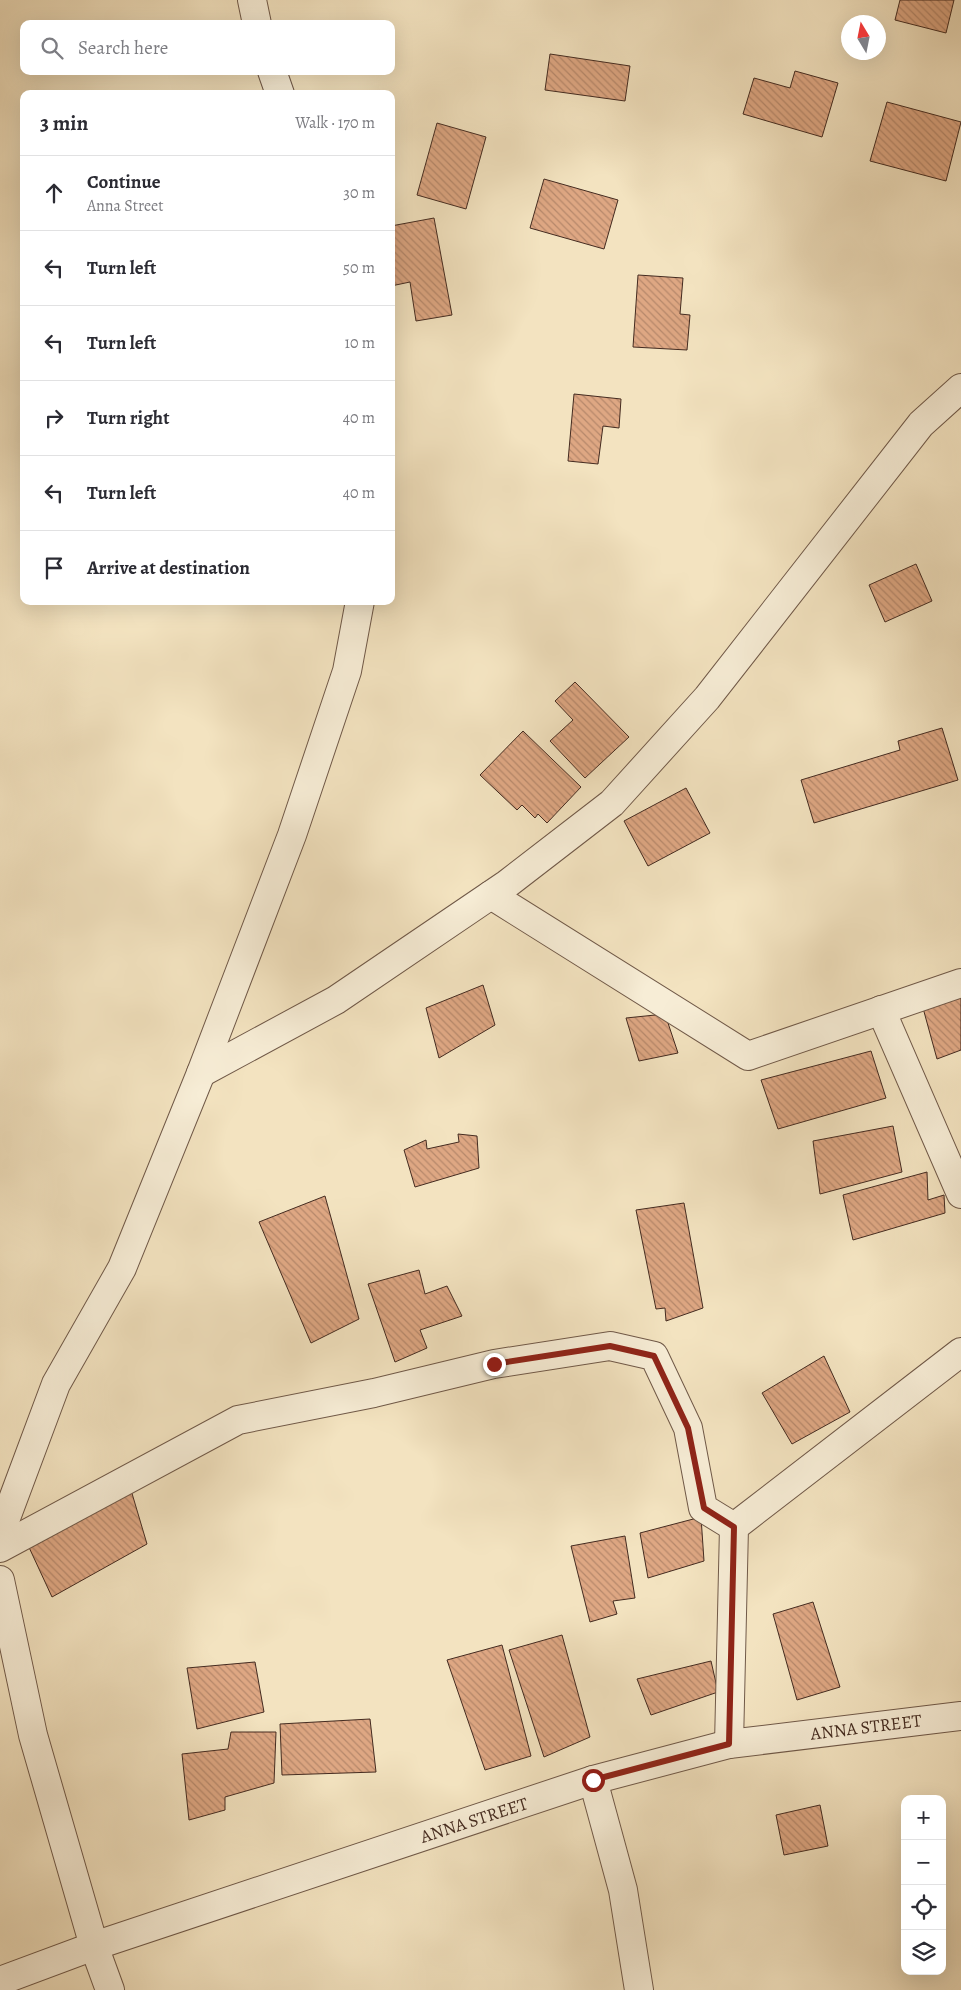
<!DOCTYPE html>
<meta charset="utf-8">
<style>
:root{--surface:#fff;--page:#f7f7f7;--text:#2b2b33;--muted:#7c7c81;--line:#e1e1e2}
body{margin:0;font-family:Alegreya,serif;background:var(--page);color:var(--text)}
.controls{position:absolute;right:15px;bottom:15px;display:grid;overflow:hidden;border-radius:10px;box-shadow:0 5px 20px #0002}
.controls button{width:45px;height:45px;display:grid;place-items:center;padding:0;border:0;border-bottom:1px solid var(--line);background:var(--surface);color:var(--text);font:25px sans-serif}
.compass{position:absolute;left:841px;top:15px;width:45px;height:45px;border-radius:50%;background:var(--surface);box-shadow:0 5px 20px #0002;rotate:350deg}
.stop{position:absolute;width:15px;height:15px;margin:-11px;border:4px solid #8f2418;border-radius:50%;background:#fff}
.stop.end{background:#8f2418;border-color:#fff;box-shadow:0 1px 5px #0008}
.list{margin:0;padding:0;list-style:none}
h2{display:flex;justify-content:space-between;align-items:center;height:65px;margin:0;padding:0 20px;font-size:21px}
h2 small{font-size:16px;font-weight:400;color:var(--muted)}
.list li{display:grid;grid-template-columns:32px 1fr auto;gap:15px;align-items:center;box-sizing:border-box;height:75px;padding:0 20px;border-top:1px solid var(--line)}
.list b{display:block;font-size:19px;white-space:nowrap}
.list p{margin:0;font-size:16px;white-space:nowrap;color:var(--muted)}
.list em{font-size:16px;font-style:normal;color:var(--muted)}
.icon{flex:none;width:28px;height:28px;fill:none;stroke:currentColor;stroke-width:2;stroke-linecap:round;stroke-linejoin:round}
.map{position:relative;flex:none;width:961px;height:1990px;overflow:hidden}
.search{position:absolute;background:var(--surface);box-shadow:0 5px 20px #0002;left:20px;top:20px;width:375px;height:55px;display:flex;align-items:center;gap:12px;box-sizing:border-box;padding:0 18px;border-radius:10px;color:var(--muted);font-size:19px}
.panel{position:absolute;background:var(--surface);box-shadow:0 5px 20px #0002;left:20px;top:90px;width:375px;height:515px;border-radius:10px}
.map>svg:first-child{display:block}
.building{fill:url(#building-back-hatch);stroke:#442b20}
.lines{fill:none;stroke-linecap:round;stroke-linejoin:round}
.minor-casing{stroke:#705948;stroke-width:30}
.minor{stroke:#f7edd6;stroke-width:28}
.route{stroke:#8f2418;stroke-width:6}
.labels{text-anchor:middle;stroke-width:4;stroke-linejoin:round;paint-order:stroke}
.street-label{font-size:18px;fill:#442b20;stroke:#f7edd6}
</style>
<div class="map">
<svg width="961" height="1990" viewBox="0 0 961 1990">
<defs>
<pattern id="building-back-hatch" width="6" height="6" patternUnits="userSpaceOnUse" patternTransform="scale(1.25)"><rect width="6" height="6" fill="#dea783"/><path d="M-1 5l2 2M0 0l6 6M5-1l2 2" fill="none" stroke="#b6886b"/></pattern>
</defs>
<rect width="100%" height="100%" fill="#f3e3c0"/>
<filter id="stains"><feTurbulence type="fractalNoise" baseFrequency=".004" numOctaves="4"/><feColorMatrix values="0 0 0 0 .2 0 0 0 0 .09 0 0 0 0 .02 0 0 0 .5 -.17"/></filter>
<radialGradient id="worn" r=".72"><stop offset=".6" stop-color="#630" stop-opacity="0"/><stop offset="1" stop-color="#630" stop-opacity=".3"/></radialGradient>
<g class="building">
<path d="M900,0H954L946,33L895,20Z"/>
<path d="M550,54L630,66L625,101L545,90Z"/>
<path d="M795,71L838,83L822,137L743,114L754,78L790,88Z"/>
<path d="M887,102L961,122L946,181L870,161Z"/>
<path d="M437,123L486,137L466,209L417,195Z"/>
<path d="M544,179L618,200L604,249L530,228Z"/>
<path d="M434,218L452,315L416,321L410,282L391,286V226Z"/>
<path d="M638,275L683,278L680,314L690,315L687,350L633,347Z"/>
<path d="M574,394L621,399L619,428L603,426L598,464L568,461Z"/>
<path d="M916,564L932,601L885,622L869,585Z"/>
<path d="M575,682L629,737L585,778L550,741L573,720L555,701Z"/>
<path d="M942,728L958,780L814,823L801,780L900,750L898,741Z"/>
<path d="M523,731L581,787L547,823L538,814L535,818L522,805L517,810L480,775Z"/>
<path d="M686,788L710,833L648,866L624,821Z"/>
<path d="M483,985L495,1025L439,1058L426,1008Z"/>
<path d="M961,998V1050L937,1059L923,1008Z"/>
<path d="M665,1014L678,1053L639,1061L626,1018Z"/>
<path d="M871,1051L886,1098L778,1129L761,1080Z"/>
<path d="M893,1126L902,1172L820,1194L813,1141Z"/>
<path d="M458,1134L477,1136L479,1168L415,1187L404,1150L426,1140L427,1149L459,1142Z"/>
<path d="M927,1172L928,1200L944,1195L945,1213L853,1240L843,1195Z"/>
<path d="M325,1196L359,1319L311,1343L259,1222Z"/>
<path d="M684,1203L703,1308L666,1321L665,1308L656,1309L636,1210Z"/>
<path d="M419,1270L425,1294L447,1286L462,1316L420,1330L427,1348L395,1362L368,1284Z"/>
<path d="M824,1356L850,1412L792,1444L762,1393Z"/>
<path d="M131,1490L147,1544L52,1597L27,1543Z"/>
<path d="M701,1517L704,1561L648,1578L640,1533Z"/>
<path d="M625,1536L635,1598L613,1601L617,1614L590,1622L571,1546Z"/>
<path d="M813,1602L840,1687L797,1700L773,1614Z"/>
<path d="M562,1635L590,1737L544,1757L509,1650Z"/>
<path d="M502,1645L531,1756L485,1770L447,1660Z"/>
<path d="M711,1661L718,1692L651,1715L637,1679Z"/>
<path d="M255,1662L264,1712L197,1729L187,1668Z"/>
<path d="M370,1719L376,1772L282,1775L280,1724Z"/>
<path d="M231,1732H276L274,1783L225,1797V1810L189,1820L182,1754L228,1749Z"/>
<path d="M820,1805L828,1846L784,1855L776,1815Z"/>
</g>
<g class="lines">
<g class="minor-casing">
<g id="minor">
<path d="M252,0L257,24"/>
<path d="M272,71L280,94"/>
<path d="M491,895L748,1056L961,983"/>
<path d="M881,1010L961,1194"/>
<path d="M201,1073L336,1000L507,884L612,803L707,698L921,424L961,388"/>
<path d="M0,1534L56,1384L122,1268L201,1073L292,835L347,671L360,601"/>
<path d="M0,1548L238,1420L374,1393L494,1364L610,1346L654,1356L688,1428L703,1508L734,1527"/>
<path d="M0,1580L33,1735L94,1946L110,1990"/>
<path d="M729,1744L734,1527L961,1352"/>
<path d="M593,1780L623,1890L639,1990"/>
<path d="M0,1981L94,1946L593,1780L729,1744L961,1716"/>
</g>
</g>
<use href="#minor" class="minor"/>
</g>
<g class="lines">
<path class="route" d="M494,1364L610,1346L654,1356L688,1428L704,1508L734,1527L729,1744L593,1780"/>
</g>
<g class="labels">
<g class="street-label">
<text transform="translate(866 1727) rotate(-7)" y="6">ANNA STREET</text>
<text transform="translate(474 1820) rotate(-18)" y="6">ANNA STREET</text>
</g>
</g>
<rect width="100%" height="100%" filter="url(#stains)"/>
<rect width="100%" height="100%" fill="url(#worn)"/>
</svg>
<div class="controls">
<button>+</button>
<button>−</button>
<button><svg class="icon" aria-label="locate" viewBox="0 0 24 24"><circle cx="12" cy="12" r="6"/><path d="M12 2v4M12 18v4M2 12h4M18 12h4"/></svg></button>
<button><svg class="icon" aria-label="layers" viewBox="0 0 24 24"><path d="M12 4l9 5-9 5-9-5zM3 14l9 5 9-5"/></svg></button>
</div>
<svg class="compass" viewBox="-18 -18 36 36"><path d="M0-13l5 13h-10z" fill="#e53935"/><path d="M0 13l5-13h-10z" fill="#7c7c81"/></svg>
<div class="stop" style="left:593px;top:1780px"></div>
<div class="stop end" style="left:494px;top:1364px"></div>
<div class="search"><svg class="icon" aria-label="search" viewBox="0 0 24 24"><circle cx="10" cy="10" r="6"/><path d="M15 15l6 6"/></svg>Search here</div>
<section class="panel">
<h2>3 min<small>Walk · 170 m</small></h2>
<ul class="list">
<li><svg class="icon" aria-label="ahead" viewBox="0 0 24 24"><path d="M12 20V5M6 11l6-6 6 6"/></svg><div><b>Continue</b><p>Anna Street</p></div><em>30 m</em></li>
<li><svg class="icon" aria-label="left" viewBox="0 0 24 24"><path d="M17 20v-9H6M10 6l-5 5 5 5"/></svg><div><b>Turn left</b></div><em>50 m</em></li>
<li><svg class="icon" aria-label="left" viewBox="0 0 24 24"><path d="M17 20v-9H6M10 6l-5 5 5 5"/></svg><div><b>Turn left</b></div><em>10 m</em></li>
<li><svg class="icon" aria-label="right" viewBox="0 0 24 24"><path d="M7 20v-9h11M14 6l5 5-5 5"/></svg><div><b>Turn right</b></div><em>40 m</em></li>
<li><svg class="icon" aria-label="left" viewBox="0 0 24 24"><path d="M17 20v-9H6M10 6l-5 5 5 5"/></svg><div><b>Turn left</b></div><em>40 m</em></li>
<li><svg class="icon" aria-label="arrive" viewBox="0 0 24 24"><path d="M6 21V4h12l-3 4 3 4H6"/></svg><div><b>Arrive at destination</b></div></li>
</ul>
</section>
</div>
